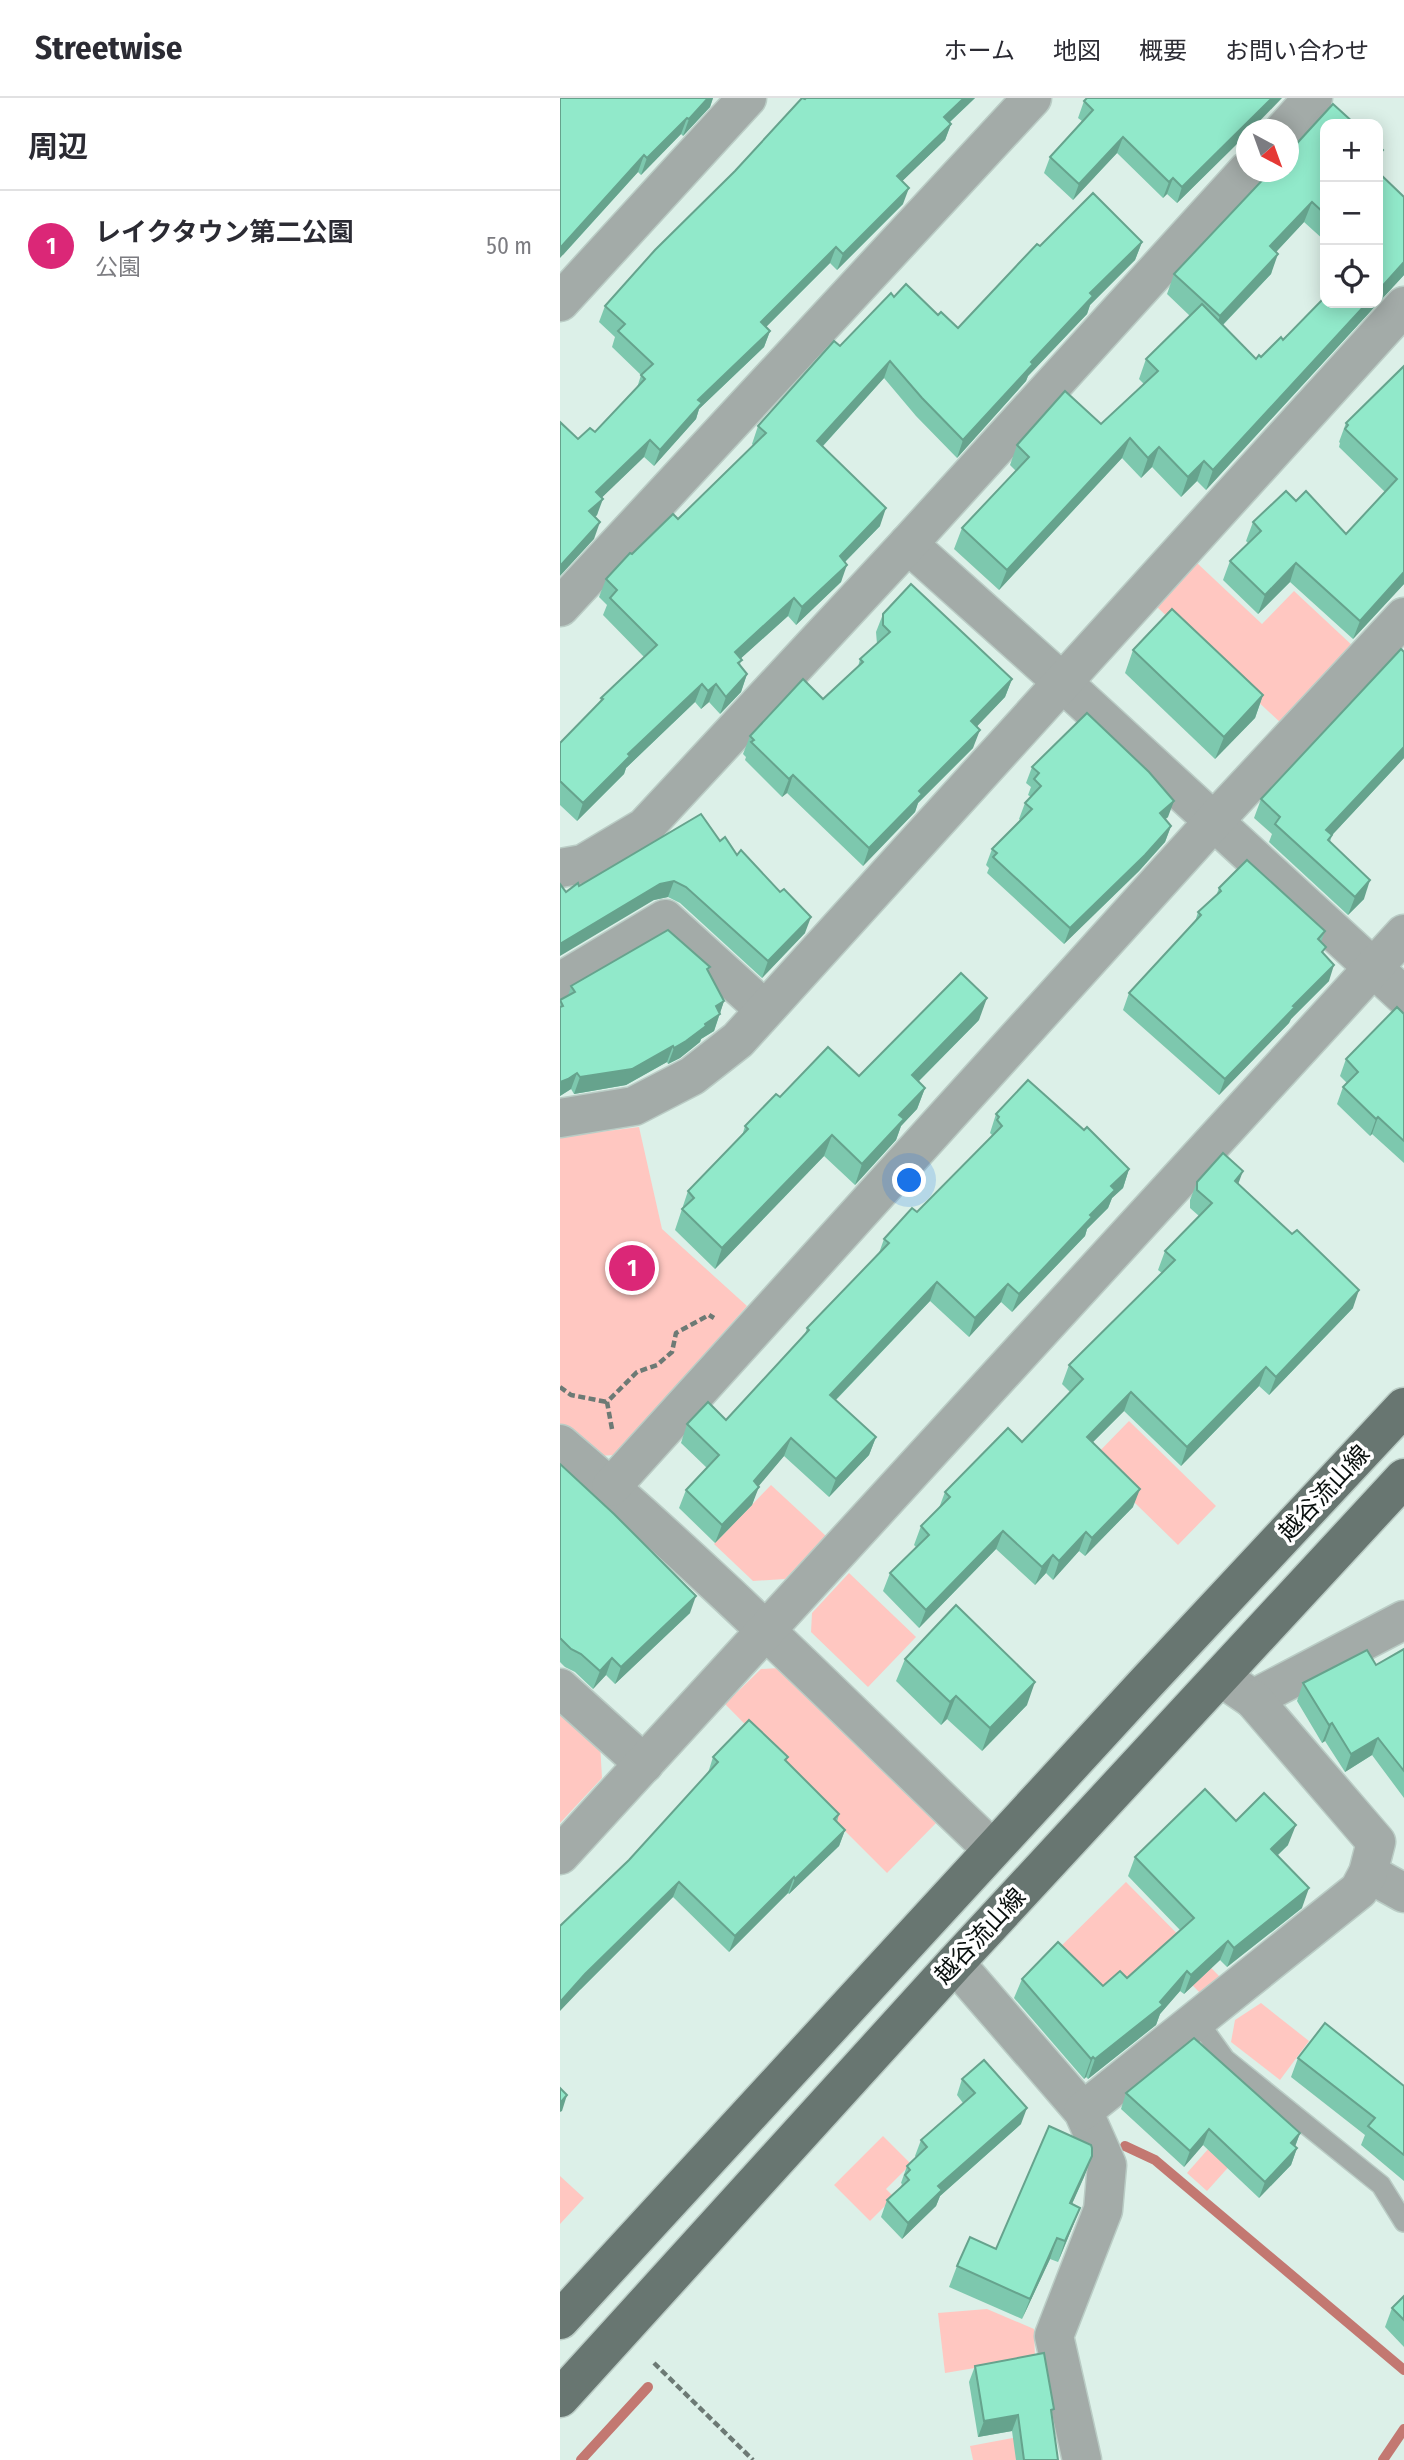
<!DOCTYPE html>
<html lang="ja">
<meta charset="utf-8">
<style>
:root{--surface:#fff;--page:#f7f7f7;--text:#2b2b33;--muted:#7c7c81;--line:#e1e1e2;--accent:#db2777}
body{margin:0;font-family:"Fira Sans Condensed","Noto Sans JP",sans-serif;background:var(--page);color:var(--text)}
.controls{position:absolute;right:21px;top:21px;display:grid;overflow:hidden;border-radius:14px;box-shadow:0 4px 18px #0003}
.controls button{width:63px;height:63px;display:grid;place-items:center;padding:0;border:0;border-bottom:2px solid var(--line);background:var(--surface);color:var(--text);font:35px sans-serif}
.compass{position:absolute;left:676px;top:21px;width:63px;height:63px;border-radius:50%;background:var(--surface);box-shadow:0 4px 18px #0003;rotate:139deg}
.you{position:absolute;left:350px;top:1083px;width:24px;height:24px;margin:-18px;border:5px solid #fff;border-radius:50%;background:#1a73e8;box-shadow:0 0 0 10px #1a73e833}
.badge{display:grid;place-items:center;width:46px;height:46px;border-radius:50%;background:var(--accent);color:#fff;font-size:23px;font-weight:700}
.pin{position:absolute;translate:-50% -50%;border:4px solid #fff;box-shadow:0 2px 7px #0006}
.list{margin:0;padding:0;list-style:none}
h2{display:flex;justify-content:space-between;align-items:center;height:91px;margin:0;padding:0 28px;font-size:30px}
h2 small{font-size:23px;font-weight:400;color:var(--muted)}
.list li{display:grid;grid-template-columns:46px 1fr auto;gap:21px;align-items:center;box-sizing:border-box;height:112px;padding:0 28px;border-top:2px solid var(--line)}
.list b{display:block;font-size:26px;white-space:nowrap}
.list p{margin:0;font-size:23px;white-space:nowrap;color:var(--muted)}
.list em{font-size:23px;font-style:normal;color:var(--muted)}
.icon{flex:none;width:38px;height:38px;fill:none;stroke:currentColor;stroke-width:2;stroke-linecap:round;stroke-linejoin:round}
.map{position:relative;flex:none;width:844px;height:2362px;overflow:hidden}
header{display:flex;align-items:center;gap:42px;box-sizing:border-box;height:98px;padding:0 35px;background:var(--surface);border-bottom:2px solid var(--line)}
header strong{font-size:33px}
nav{display:flex;gap:38px;margin-inline-start:auto;font-size:24px}
main{display:flex}
aside{flex:1;background:var(--surface)}
.map>svg:first-child{display:block}
.green{fill:#ffc7c1}
.lines{fill:none;stroke-linecap:round;stroke-linejoin:round}
.stream{stroke:#c37871;stroke-width:10}
.service-casing{stroke:#baccc5;stroke-width:22}
.minor-casing{stroke:#baccc5;stroke-width:41}
.primary-casing{stroke:#baccc5;stroke-width:41}
.path{stroke:#6d7a75;stroke-width:4.5;stroke-dasharray:7 3.5;stroke-linecap:butt}
.service{stroke:#a3aba8;stroke-width:19}
.minor{stroke:#a3aba8;stroke-width:38}
.primary{stroke:#687671;stroke-width:38}
.wall{fill:#7dc8ae}
.shaded-wall{fill:#66a38d}
.building{fill:#91e9ca;stroke:#66a38d;stroke-width:2}
.labels{text-anchor:middle;stroke-width:7;stroke-linejoin:round;paint-order:stroke}
.street-label{font-size:24px;fill:#090f0d;stroke:#fff}
</style>
<header>
<strong>Streetwise</strong>
<nav><a>ホーム</a><a>地図</a><a>概要</a><a>お問い合わせ</a></nav>
</header>
<main>
<aside>
<h2>周辺<small></small></h2>
<ul class="list">
<li><span class="badge">1</span><div><b>レイクタウン第二公園</b><p>公園</p></div><em>50 m</em></li>
</ul>
</aside>
<div class="map">
<svg width="844" height="2362" viewBox="0 0 844 2362">
<rect width="100%" height="100%" fill="#dcf0e8"/>
<g class="green">
<path d="M637,465L702,526L734,493L794,549L722,626L597,509Z"/>
<path d="M79,1029L102,1131L187,1208L55,1357L37,1358L0,1328V1039Z"/>
<path d="M569,1323L656,1408L618,1447L531,1362Z"/>
<path d="M211,1387L266,1438L225,1481L193,1483L154,1446Z"/>
<path d="M289,1475L356,1539L308,1589L251,1534L252,1515Z"/>
<path d="M220,1570L379,1722L327,1775L229,1677L232,1674L165,1606L201,1571Z"/>
<path d="M0,1609L40,1645L42,1680L0,1725Z"/>
<path d="M566,1784L660,1879L642,1897L601,1855L560,1896L536,1903L491,1858Z"/>
<path d="M701,1905L749,1943L720,1982L671,1944L675,1922Z"/>
<path d="M686,2008L707,2026L647,2093L627,2075Z"/>
<path d="M323,2038L351,2066L326,2091L334,2099L310,2123L274,2087Z"/>
<path d="M0,2078L24,2100L0,2126Z"/>
<path d="M427,2211L474,2231L475,2260L385,2275L378,2215Z"/>
<path d="M491,2333L497,2362H413L410,2348Z"/>
</g>
<g class="lines">
<g class="stream">
<path d="M565,2048L595,2062L844,2272"/>
<path d="M21,2362L88,2289"/>
<path d="M823,2362L844,2331"/>
</g>
<g class="service-casing">
<path id="service" d="M637,1922L665,1961L821,2087L844,2124"/>
</g>
<g class="minor-casing">
<g id="minor">
<path d="M724,32L753,0"/>
<path d="M0,204L187,0"/>
<path d="M348,446L502,584L844,898"/>
<path d="M0,509L472,0"/>
<path d="M0,770L23,766L85,729L348,446L687,73"/>
<path d="M0,884L105,821L204,911"/>
<path d="M0,1020L74,1008L132,978L178,942L844,208"/>
<path d="M0,1346C150,1473 290,1615 432,1751"/>
<path d="M51,1389L654,723L844,519"/>
<path d="M674,1588L693,1601L844,1522"/>
<path d="M0,1590L84,1666"/>
<path d="M0,1757L844,836"/>
<path d="M808,1775L844,1795"/>
<path d="M395,1865L523,2013L547,2067L543,2112L494,2238L522,2362"/>
<path d="M523,2013L799,1792L808,1775L816,1744L693,1601"/>
</g>
</g>
<g class="primary-casing">
<g id="primary">
<path d="M0,2222L587,1584L844,1309"/>
<path d="M0,2300L395,1865L844,1380"/>
</g>
</g>
<g class="path">
<path d="M0,1289L11,1297L47,1304"/>
<path d="M52,1331L47,1304L77,1274L97,1267L112,1254L116,1235L149,1217L154,1220"/>
<path d="M94,2265L193,2362"/>
</g>
<use href="#service" class="service"/>
<use href="#minor" class="minor"/>
<use href="#primary" class="primary"/>
</g>
<g class="wall">
<path d="M0,0H153L150,9L123,38L121,36L81,77L78,74L3,157Z"/>
<path d="M246,0H415L389,25L391,26L385,42L342,83L343,106L277,172L270,165L206,229L210,233L204,249L139,311L136,321L94,368L84,359L41,400L37,417L35,419L34,441L18,341L35,334L77,290L81,277L52,249L55,239L39,224L45,208Z"/>
<path d="M524,3L687,32V36L617,105L607,96L603,100L557,55L513,102L484,75L490,59L522,23L518,20Z"/>
<path d="M765,26V143L744,124L716,154L711,176L663,227L696,261L701,259L765,205L844,99V177L646,392L637,383L621,399L592,369L581,380L562,360L439,492L394,451L402,430L456,373L450,367L457,347L541,326L584,286L579,281L586,261L630,218L607,196L614,176Z"/>
<path d="M582,144L575,162L530,207L527,216L468,278L466,283L397,360L356,318L324,280L263,348L320,428L285,464L281,484L236,527L228,518L181,560L180,568L187,576L181,594L160,616L149,604L141,611L135,604L66,670L64,676L17,723L0,707V645L40,604L41,600L84,559L43,517L47,507L39,499L46,481L72,456L118,421L193,347L192,346L198,328L280,248L334,199L378,217L398,230L480,148Z"/>
<path d="M844,268V486L793,541L730,484L698,516L663,482L670,463L688,445L686,443L693,424L736,403L786,436L825,394L779,349L780,345L779,344L786,325Z"/>
<path d="M323,516L452,581L445,599L416,629L413,650L358,705L355,714L303,768L227,695L222,699L185,662L186,659L183,656L190,638L263,601L298,569L300,561L317,546L316,534Z"/>
<path d="M573,552L703,597L695,620L655,661L565,575Z"/>
<path d="M844,554V660L772,737L770,744L804,801L788,817L709,744L712,736L694,720L701,701Z"/>
<path d="M472,669L608,719L605,721L611,728L605,744L579,773L504,846L427,775L429,770L426,767L432,751L460,722L459,721L465,705L471,699L468,697L471,689L466,685Z"/>
<path d="M160,743L177,757L245,835L202,880L120,805L108,799L94,802L6,794L19,788Z"/>
<path d="M659,790L765,833L761,844L769,883L731,921L729,925L659,997L563,912L569,895L635,824L638,814L656,798Z"/>
<path d="M150,869L148,874L164,903L154,933L141,941L140,944L120,960L108,966L107,964L66,987L14,996L11,991L0,998V903L8,898L11,888Z"/>
<path d="M844,916V1065L812,1036L810,1038L777,1006L783,989L787,985L780,978L786,961Z"/>
<path d="M419,922L358,984L365,990L357,1011L341,1028L336,1042L295,1087L264,1058L155,1171L115,1132L128,1093L182,1038L185,1028L220,999L299,978Z"/>
<path d="M436,1016L569,1071L563,1090L552,1100L548,1110L527,1131L525,1138L452,1214L441,1204L409,1239L370,1203L276,1302L316,1339L309,1357L269,1399L224,1358L198,1388L192,1407L155,1445L119,1410L126,1392L147,1370L121,1345L127,1326L166,1322L245,1236L247,1230L319,1155L324,1141L357,1114L430,1040L432,1037L430,1035Z"/>
<path d="M637,1084L678,1086L793,1210L709,1297L699,1288L621,1368L564,1313L533,1344L573,1409L525,1458L519,1453L493,1482L486,1475L475,1487L436,1451L359,1530L323,1493L330,1475L356,1449L354,1447L361,1428L379,1410L385,1394L462,1344L510,1294L502,1286L509,1267L602,1175L598,1172L605,1153L639,1118L630,1110V1102Z"/>
<path d="M0,1366L130,1515L55,1586L46,1577L33,1591L15,1574L5,1569L0,1564Z"/>
<path d="M844,1551V1700L812,1657L785,1674L765,1643L762,1645L737,1603L743,1585L816,1567Z"/>
<path d="M345,1561L467,1607L422,1653L387,1621L381,1627L336,1583Z"/>
<path d="M153,1659L226,1663L279,1716L277,1724L285,1732L279,1748L229,1796L228,1795L169,1854L113,1799L20,1892L69,1762L148,1675Z"/>
<path d="M676,1723L728,1747L718,1757L742,1810L667,1869L660,1862L624,1896L620,1893L600,1916L596,1927L528,1981L526,1979L524,1981L454,1900L462,1881L543,1888L567,1880L620,1832L568,1778L575,1759Z"/>
<path d="M738,1960L844,1988V2083L801,2047L805,2037L731,1979Z"/>
<path d="M402,1981L461,2026L380,2098L376,2108L342,2141L321,2119L327,2102L340,2090L342,2086L341,2085L347,2068L356,2060L355,2058L361,2042L403,2005L397,1997Z"/>
<path d="M566,1995L740,2035L735,2049L737,2050L731,2067L699,2100L643,2047L624,2069L561,2011Z"/>
<path d="M532,2058L524,2079L512,2106L520,2110L512,2130L498,2164L490,2161L462,2221L389,2189L397,2168L436,2151Z"/>
<path d="M844,2198V2249L825,2229L832,2210Z"/>
<path d="M415,2268L492,2318L498,2362H456L452,2333L418,2339L409,2284Z"/>
</g>
<g class="shaded-wall">
<path d="M148,0H153L150,9L123,38L129,21Z"/>
<path d="M404,0H415L378,35L384,19Z"/>
<path d="M712,0H722L691,32H687V36L617,105L622,89Z"/>
<path d="M127,20L121,36L81,77L87,60Z"/>
<path d="M391,26L385,42L331,94L337,78Z"/>
<path d="M563,39L557,55L513,102L519,86Z"/>
<path d="M823,52L818,66V58Z"/>
<path d="M84,57L78,74L0,160V150Z"/>
<path d="M613,80L607,96L603,100L609,84Z"/>
<path d="M349,90L343,106L277,172L283,156Z"/>
<path d="M752,104L744,124L703,168L710,148Z"/>
<path d="M582,144L575,162L530,207L527,216L468,278L466,283L397,360L403,342L530,195Z"/>
<path d="M276,149L270,165L195,240L201,224Z"/>
<path d="M718,156L711,176L652,238L660,218Z"/>
<path d="M844,164V177L646,392L653,372L807,205H818V193Z"/>
<path d="M210,233L204,249L139,311L136,321L94,368L100,352L138,302Z"/>
<path d="M330,263L324,280L251,361L257,343Z"/>
<path d="M570,340L562,360L439,492L447,472Z"/>
<path d="M90,342L84,359L30,411L36,394Z"/>
<path d="M599,349L592,369L581,380L588,360Z"/>
<path d="M644,363L637,383L621,399L628,379Z"/>
<path d="M43,401L37,417L23,429L29,413Z"/>
<path d="M326,410L320,428L273,476L280,458Z"/>
<path d="M40,424L34,441L0,478V468Z"/>
<path d="M736,465L730,484L698,516L705,497Z"/>
<path d="M287,467L281,484L236,527L242,509Z"/>
<path d="M844,474V486L793,541L800,523Z"/>
<path d="M234,500L228,518L168,572L175,554Z"/>
<path d="M187,576L181,594L160,616L166,599Z"/>
<path d="M452,581L445,599L404,642L411,623Z"/>
<path d="M142,586L135,604L66,670L64,676L17,723L23,705L68,656Z"/>
<path d="M156,586L149,604L141,611L148,593Z"/>
<path d="M703,597L695,620L655,661L664,639Z"/>
<path d="M420,632L413,650L358,705L355,714L303,768L309,750L359,693Z"/>
<path d="M844,649V660L760,750L766,732Z"/>
<path d="M233,677L227,695L222,699L229,681Z"/>
<path d="M614,703L608,719L594,731L600,715Z"/>
<path d="M611,728L605,744L579,773L504,846L510,830Z"/>
<path d="M810,782L804,801L788,817L795,799Z"/>
<path d="M114,783L108,799L94,802L0,858V846L100,786Z"/>
<path d="M251,819L245,835L202,880L208,863Z"/>
<path d="M774,867L769,883L731,921L729,925L659,997L665,981L733,908Z"/>
<path d="M427,900L419,922L344,998L352,977Z"/>
<path d="M164,903L154,933L141,941L140,944L120,960L108,966L114,950L156,908Z"/>
<path d="M113,948L107,964L66,987L14,996L20,979Z"/>
<path d="M17,975L11,991L0,998V984Z"/>
<path d="M365,990L357,1011L341,1028L336,1042L295,1087L302,1066L339,1017Z"/>
<path d="M818,1019L812,1036L810,1038L816,1021Z"/>
<path d="M272,1037L264,1058L155,1171L162,1150Z"/>
<path d="M569,1071L563,1090L552,1100L548,1110L527,1131L525,1138L452,1214L459,1196L530,1117L551,1088Z"/>
<path d="M683,1073L676,1092L675,1083Z"/>
<path d="M377,1184L370,1203L263,1315L270,1297Z"/>
<path d="M448,1186L441,1204L409,1239L415,1220Z"/>
<path d="M799,1192L793,1210L709,1297L716,1279Z"/>
<path d="M706,1269L699,1288L621,1368L627,1349Z"/>
<path d="M571,1294L564,1313L520,1357L527,1339Z"/>
<path d="M316,1339L309,1357L269,1399L276,1381Z"/>
<path d="M231,1340L224,1358L193,1395L199,1389L192,1407L155,1445L162,1427L194,1383Z"/>
<path d="M580,1391L573,1409L525,1458L532,1440Z"/>
<path d="M443,1433L436,1451L359,1530L366,1512Z"/>
<path d="M526,1434L519,1453L493,1482L499,1463Z"/>
<path d="M493,1457L486,1475L475,1487L482,1469Z"/>
<path d="M136,1498L130,1515L55,1586L61,1569Z"/>
<path d="M52,1560L46,1577L33,1591L40,1573Z"/>
<path d="M475,1584L467,1607L422,1653L430,1630Z"/>
<path d="M396,1598L387,1621L381,1627L390,1604Z"/>
<path d="M772,1625L765,1643L762,1645L769,1627Z"/>
<path d="M818,1640L812,1657L785,1674L791,1656Z"/>
<path d="M736,1727L728,1747L704,1770L711,1751Z"/>
<path d="M285,1732L279,1748L229,1796L235,1781Z"/>
<path d="M234,1779L228,1795L169,1854L175,1838Z"/>
<path d="M119,1784L113,1799L20,1892L0,1913V1904L25,1876Z"/>
<path d="M749,1790L742,1810L667,1869L674,1850Z"/>
<path d="M668,1843L660,1862L624,1896L631,1877Z"/>
<path d="M627,1873L620,1893L600,1916L596,1927L528,1981L535,1961L600,1904Z"/>
<path d="M533,1959L526,1979L524,1981L531,1961Z"/>
<path d="M7,1997L2,2013L0,2014V2005Z"/>
<path d="M467,2010L461,2026L380,2098L376,2108L342,2141L348,2125L378,2088Z"/>
<path d="M649,2031L643,2047L624,2069L630,2053Z"/>
<path d="M740,2035L734,2051L731,2045Z"/>
<path d="M737,2050L731,2067L699,2100L705,2084Z"/>
<path d="M532,2058L524,2079L503,2126L510,2105Z"/>
<path d="M520,2110L512,2130L498,2164L505,2143Z"/>
<path d="M497,2140L490,2161L462,2221L470,2201Z"/>
<path d="M458,2317L452,2333L418,2339L424,2323Z"/>
</g>
<g class="building">
<path d="M0,0H148L129,21L127,20L87,60L84,57L0,150Z"/>
<path d="M242,0L245,1L246,0H404L384,19L391,26L337,78L349,90L283,156L276,149L201,224L210,233L138,302L142,305L100,352L90,342L36,394L43,401L29,413L40,424L0,468V324L18,341L30,330L35,334L85,281L81,277L93,266L58,233L65,226L45,208L95,152L175,73Z"/>
<path d="M527,0H712L622,89L613,80L609,84L563,39L519,86L490,59L533,12L524,3Z"/>
<path d="M773,6L795,26H765V116L752,104L710,148L718,156L660,218L614,176L710,74H729V54Z"/>
<path d="M818,47L823,52L818,58Z"/>
<path d="M818,74L844,99V164L818,193Z"/>
<path d="M533,95L582,144L530,195L533,198L471,264L473,266L403,342L362,300L330,263L257,343L326,410L280,458L287,467L242,509L234,500L175,554L182,562L178,565L187,576L166,599L156,586L148,593L142,586L68,656L70,658L23,705L0,683V645L43,601L41,600L97,547L50,500L57,492L46,481L70,455L72,456L113,416L118,421L206,335L198,328L274,243L280,248L331,195L334,199L346,186L378,217L381,214L398,230L477,146L480,148Z"/>
<path d="M765,199V205H807L653,372L644,363L628,379L599,349L588,360L570,340L447,472L402,430L469,359L457,347L505,293L541,326L598,273L586,261L642,206L696,261L699,257L701,259L721,239L723,242Z"/>
<path d="M844,268V474L800,523L736,465L705,497L670,463L701,433L693,424L726,393L736,403L746,393L786,436L837,381L785,331L788,327L786,325Z"/>
<path d="M351,486L452,581L411,623L420,632L359,693L362,696L309,750L233,677L229,681L191,644L194,642L190,638L243,581L263,601L303,564L300,561L330,534L323,527V516Z"/>
<path d="M612,511L703,597L664,639L573,552Z"/>
<path d="M841,551L844,554V649L766,732L772,737L768,742L810,782L795,799L715,726L720,719L701,701Z"/>
<path d="M527,615L589,674L614,703L600,715L611,728L585,757L510,830L433,759L437,755L432,751L472,711L465,705L481,688L474,681L479,675L472,669Z"/>
<path d="M141,716L160,743L165,739L177,757L181,752L220,794L224,791L251,819L208,863L126,789L114,783L100,786L0,846V786L6,794L18,785L19,788Z"/>
<path d="M687,762L765,833L758,841L766,849L762,854L774,867L733,908L735,909L665,981L569,895L641,817L638,814L661,793L659,790Z"/>
<path d="M108,832L150,869L147,871L164,903L156,908L160,916L145,926L146,928L126,943L114,950L113,948L72,971L20,979L17,975L8,981L0,984V909L3,908L0,902L15,894L11,888Z"/>
<path d="M401,875L427,900L352,977L365,990L339,1017L344,1021L302,1066L272,1037L162,1150L122,1111L134,1100L128,1093L188,1031L185,1028L216,996L220,999L268,949L299,978Z"/>
<path d="M837,909L844,916V1043L818,1019L816,1021L783,989L798,974L786,961Z"/>
<path d="M468,982L524,1032L527,1029L569,1071L551,1088L555,1092L530,1117L532,1119L459,1196L448,1186L415,1220L377,1184L270,1297L316,1339L276,1381L231,1340L194,1383L199,1389L162,1427L126,1392L159,1357L127,1326L148,1304L166,1322L249,1232L247,1230L329,1145L324,1141L352,1110L357,1114L442,1028L437,1022L439,1019L436,1016Z"/>
<path d="M663,1055L683,1073L675,1083L732,1136L737,1132L799,1192L716,1279L706,1269L627,1349L571,1294L527,1339L580,1391L532,1440L526,1434L499,1463L493,1457L482,1469L443,1433L366,1512L330,1475L369,1437L361,1428L390,1399L385,1394L448,1330L462,1344L523,1281L509,1267L615,1162L605,1153L652,1105L637,1092V1084Z"/>
<path d="M0,1366L54,1416L136,1498L61,1569L52,1560L40,1573L21,1556L11,1551L0,1540Z"/>
<path d="M396,1507L475,1584L430,1630L396,1598L390,1604L345,1561Z"/>
<path d="M844,1551V1673L818,1640L791,1656L772,1625L769,1627L743,1585L807,1552L816,1567Z"/>
<path d="M189,1622L228,1659L225,1662L279,1716L274,1721L285,1732L235,1781L234,1779L175,1838L119,1784L25,1876L0,1904V1828L69,1762L158,1664L153,1659Z"/>
<path d="M645,1691L676,1723L704,1695L736,1727L711,1751L749,1790L674,1850L668,1843L631,1877L627,1873L600,1904L603,1907L535,1961L533,1959L531,1961L462,1881L498,1844L543,1888L560,1873L567,1880L634,1820L575,1759Z"/>
<path d="M765,1925L844,1988V2057L808,2028L815,2020L738,1960Z"/>
<path d="M634,1940L740,2035L731,2045L737,2050L705,2084L649,2031L630,2053L566,1995Z"/>
<path d="M424,1962L467,2010L378,2088L382,2092L348,2125L327,2102L349,2082L345,2077L350,2072L347,2068L367,2049L361,2042L415,1995L402,1981Z"/>
<path d="M0,1990L7,1997L0,2005Z"/>
<path d="M489,2028L531,2047L532,2050V2058L510,2105L520,2110L505,2143L497,2140L470,2201L397,2168L410,2139L436,2151Z"/>
<path d="M844,2198V2222L832,2210Z"/>
<path d="M484,2255L494,2311L491,2312L498,2362H464L458,2317L424,2323L415,2268Z"/>
</g>
<g class="labels">
<g class="street-label">
<text transform="translate(764 1395) rotate(-47)" y="8">越谷流山線</text>
<text transform="translate(420 1838) rotate(-47)" y="8">越谷流山線</text>
</g>
</g>
</svg>
<div class="controls">
<button>+</button>
<button>−</button>
<button><svg class="icon" aria-label="locate" viewBox="0 0 24 24"><circle cx="12" cy="12" r="6"/><path d="M12 2v4M12 18v4M2 12h4M18 12h4"/></svg></button>
</div>
<svg class="compass" viewBox="-18 -18 36 36"><path d="M0-13l5 13h-10z" fill="#e53935"/><path d="M0 13l5-13h-10z" fill="#7c7c81"/></svg>
<div class="you"></div>
<div class="pin badge" style="left:72px;top:1170px">1</div>
</div>
</main>
